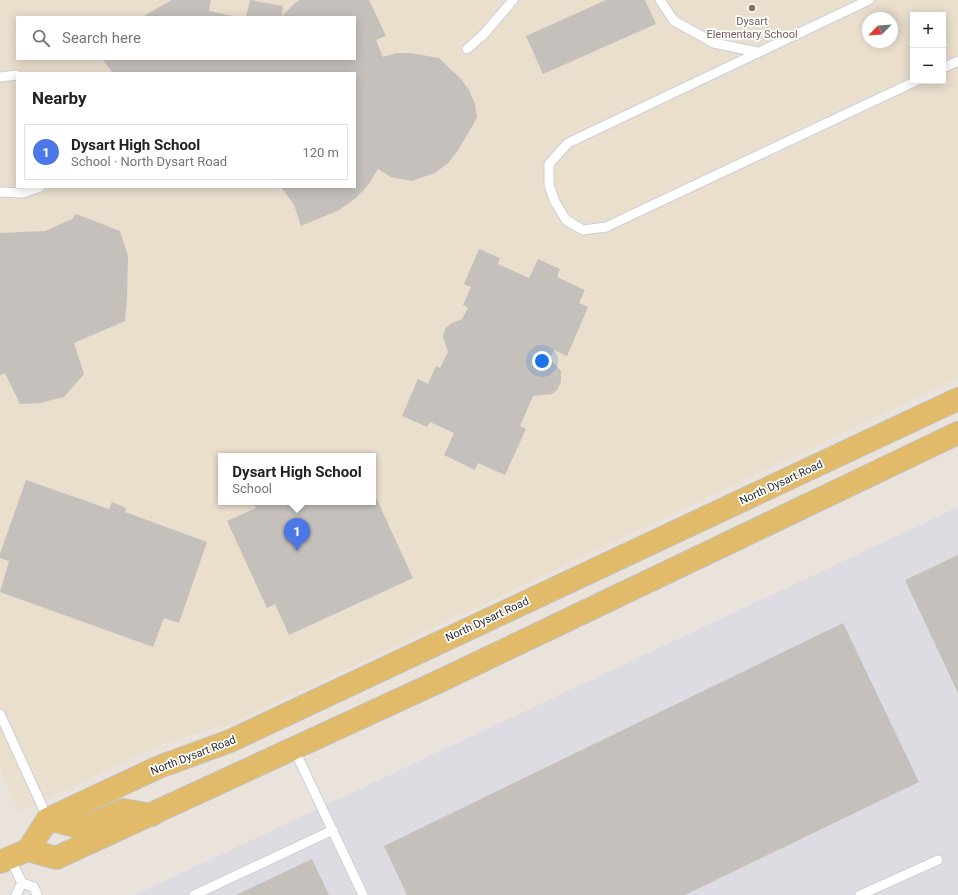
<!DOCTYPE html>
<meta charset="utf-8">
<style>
:root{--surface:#fff;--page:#f2f2f2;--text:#222;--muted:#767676;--line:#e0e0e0;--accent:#4d76e6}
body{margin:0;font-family:Roboto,sans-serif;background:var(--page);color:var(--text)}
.controls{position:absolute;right:12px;top:12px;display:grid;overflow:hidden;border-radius:0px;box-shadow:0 2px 10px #0003}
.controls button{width:36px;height:36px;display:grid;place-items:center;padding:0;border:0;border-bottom:1px solid var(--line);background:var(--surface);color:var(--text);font:20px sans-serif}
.compass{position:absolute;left:862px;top:12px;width:36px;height:36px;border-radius:50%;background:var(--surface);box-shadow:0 2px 10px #0003;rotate:245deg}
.you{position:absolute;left:542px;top:361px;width:14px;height:14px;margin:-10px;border:3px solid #fff;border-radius:50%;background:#1a73e8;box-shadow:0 0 0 6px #1a73e833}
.badge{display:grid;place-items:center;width:26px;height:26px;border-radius:50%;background:var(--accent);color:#fff;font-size:13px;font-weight:700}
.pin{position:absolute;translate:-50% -33px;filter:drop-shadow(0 1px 2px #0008)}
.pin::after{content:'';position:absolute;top:21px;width:14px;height:12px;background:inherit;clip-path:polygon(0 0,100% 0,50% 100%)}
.popup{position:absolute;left:218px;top:453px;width:158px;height:52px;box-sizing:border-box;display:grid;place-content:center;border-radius:0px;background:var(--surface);filter:drop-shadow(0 1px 3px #0005);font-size:13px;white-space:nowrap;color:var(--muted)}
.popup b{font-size:15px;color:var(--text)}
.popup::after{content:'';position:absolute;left:50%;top:100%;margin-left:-8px;border:8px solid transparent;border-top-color:var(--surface)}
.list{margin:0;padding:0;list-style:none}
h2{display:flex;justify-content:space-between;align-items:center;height:52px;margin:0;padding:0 16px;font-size:17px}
h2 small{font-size:13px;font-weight:400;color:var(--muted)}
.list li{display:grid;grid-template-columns:26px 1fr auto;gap:12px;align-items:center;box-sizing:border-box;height:56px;margin:0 8px 8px;padding:0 8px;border:1px solid var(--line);border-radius:0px}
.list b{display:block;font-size:15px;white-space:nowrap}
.list p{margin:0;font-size:13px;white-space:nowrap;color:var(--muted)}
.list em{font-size:13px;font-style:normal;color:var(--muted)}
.icon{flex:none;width:22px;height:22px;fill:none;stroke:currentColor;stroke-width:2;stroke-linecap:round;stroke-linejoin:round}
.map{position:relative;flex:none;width:958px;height:895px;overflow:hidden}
.search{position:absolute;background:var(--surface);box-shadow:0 2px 10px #0003;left:16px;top:16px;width:340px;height:44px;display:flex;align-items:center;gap:10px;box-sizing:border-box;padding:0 14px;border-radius:0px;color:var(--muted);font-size:15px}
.panel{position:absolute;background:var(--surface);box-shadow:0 2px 10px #0003;left:16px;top:72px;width:340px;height:116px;border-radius:0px}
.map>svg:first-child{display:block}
.industrial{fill:#dedce3}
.education{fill:#eadecd;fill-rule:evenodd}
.building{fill:#c5c0bc}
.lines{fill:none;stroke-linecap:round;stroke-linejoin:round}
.lane-casing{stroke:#cbcfd9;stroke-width:11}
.primary-casing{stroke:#c3c3c3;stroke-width:24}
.lane{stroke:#fff;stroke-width:9}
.primary{stroke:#e1bb6a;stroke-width:22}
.education-dot{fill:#8d6e63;stroke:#fff;stroke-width:1.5}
.labels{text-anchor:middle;stroke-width:3.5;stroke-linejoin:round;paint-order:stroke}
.education-label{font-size:11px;fill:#785e54;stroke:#fff}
.street-label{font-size:11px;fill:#292929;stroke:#fff}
</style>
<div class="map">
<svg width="958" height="895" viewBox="0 0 958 895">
<rect width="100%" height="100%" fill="#eae3dc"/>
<path class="industrial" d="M958,507V895H135Z"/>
<path class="education" d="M0,0H958V378L232,723L163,744L19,812L0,769ZM913,15H943V81H913ZM17,17H355V59H17ZM868,18H892V42H868ZM17,73H355V187H17ZM221,456H373V502H221Z"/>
<g class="building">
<path d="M172,0H211L209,11L237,17H146L145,15Z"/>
<path d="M250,0L283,6L282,16L295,3L300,0H369L386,36L376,40L383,57L396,53H411L439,58L461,79L469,90L475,104L477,118L457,152L448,163L435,173L412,181L391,177L378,169L369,184L356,198L339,210L301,226L294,205L281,187H355V73H113L102,59H355V17H246Z"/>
<path d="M606,0H645L656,24L543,74L526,36Z"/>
<path d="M76,214L120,231L128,256L127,298L125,321L74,343L84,374L64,397L40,403L20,404L5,373L0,375V233L45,231L72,219Z"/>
<path d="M479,249L500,258L498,264L529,278L538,259L560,269L557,277L585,290L579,303L588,307L567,356L554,350L550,359L561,371V382L557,390L552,394L533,396L520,426L526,429L505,475L478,463L475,470L444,455L454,433L430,422L427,427L402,416L418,379L428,384L436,366L440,368L448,352L443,337L445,329L450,324L462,319L468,308L463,305L471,287L464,284Z"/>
<path d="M26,480L109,509L112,502L126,508L125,512L207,542L179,623L164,618L153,647L0,592L9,561L0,558V554Z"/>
<path d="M373,491L413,578L289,635L275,604L267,608L227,521L256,508L253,502H373Z"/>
<path d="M958,555V693L905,580Z"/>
<path d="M843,623L919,782L685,895H407L384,846Z"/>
<path d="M312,859L329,895H236Z"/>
</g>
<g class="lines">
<g class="lane-casing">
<g id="lane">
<path d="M660,0L674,21L714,43L757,52"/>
<path d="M869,0L568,143L549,164V185L555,202L566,220L583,230L606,227L916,81"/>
<path d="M467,49L484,34L513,0"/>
<path d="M943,68L958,61"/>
<path d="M0,77L17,75"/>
<path d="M0,192L23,193L40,187"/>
<path d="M0,714L48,819"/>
<path d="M294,749L363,895"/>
<path d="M10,858L22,883L34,887L37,895"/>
<path d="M16,895L22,883"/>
<path d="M194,895L333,830"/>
<path d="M860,895L938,860"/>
</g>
</g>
<g class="primary-casing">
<g id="primary">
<path d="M48,819L75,826H87L123,810L152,815"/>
<path d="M28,850L56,858L442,680L958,433"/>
<path d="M0,862L28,850L48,819L159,767L230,741L958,399"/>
</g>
</g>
<use href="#lane" class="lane"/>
<use href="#primary" class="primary"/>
</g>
<circle class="education-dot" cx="752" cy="8" r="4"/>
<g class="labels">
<g class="education-label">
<text x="752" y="25">Dysart<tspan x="752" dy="13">Elementary School</tspan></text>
</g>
<g class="street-label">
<text transform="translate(781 482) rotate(-25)" y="4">North Dysart Road</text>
<text transform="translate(487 619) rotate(-25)" y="4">North Dysart Road</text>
<text transform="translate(193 755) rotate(-21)" y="4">North Dysart Road</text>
</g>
</g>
</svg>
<div class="controls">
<button>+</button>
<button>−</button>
</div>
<svg class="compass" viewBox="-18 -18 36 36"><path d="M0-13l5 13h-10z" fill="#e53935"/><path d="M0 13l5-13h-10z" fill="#767676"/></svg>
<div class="you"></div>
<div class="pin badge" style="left:297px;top:551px">1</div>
<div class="popup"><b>Dysart High School</b>School</div>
<div class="search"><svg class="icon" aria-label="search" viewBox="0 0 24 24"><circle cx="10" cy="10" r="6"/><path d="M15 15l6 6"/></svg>Search here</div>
<section class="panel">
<h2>Nearby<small></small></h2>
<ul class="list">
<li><span class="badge">1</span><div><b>Dysart High School</b><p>School · North Dysart Road</p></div><em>120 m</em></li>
</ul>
</section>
</div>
